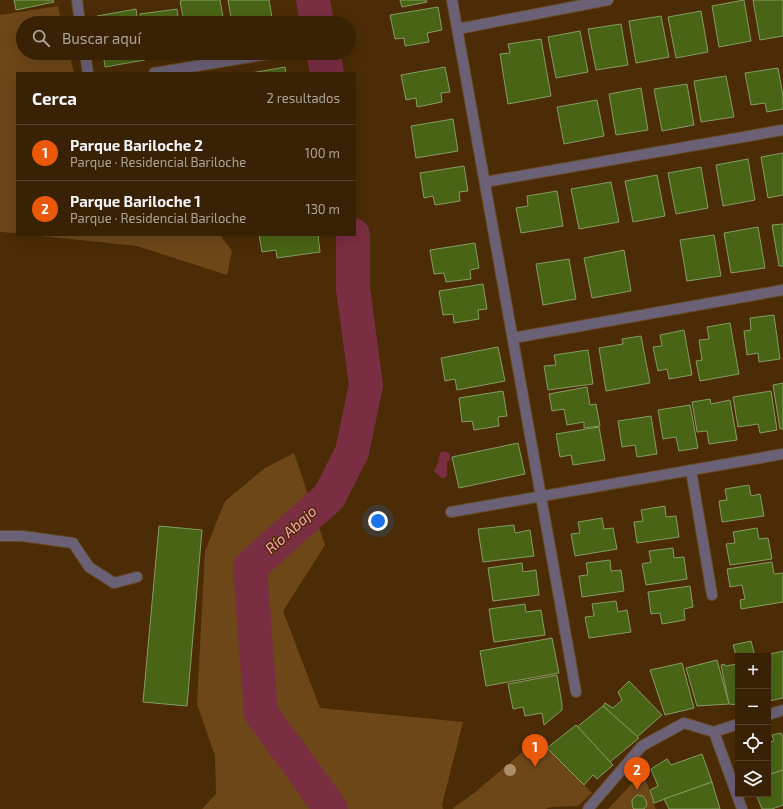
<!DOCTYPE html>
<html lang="es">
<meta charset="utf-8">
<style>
:root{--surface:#382104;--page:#3f290e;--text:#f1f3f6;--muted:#aba39a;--line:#523e26;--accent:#ea580c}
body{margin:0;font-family:"Exo 2",sans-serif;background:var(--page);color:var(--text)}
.controls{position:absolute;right:12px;bottom:12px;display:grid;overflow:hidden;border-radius:0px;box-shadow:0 4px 16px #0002}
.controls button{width:36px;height:36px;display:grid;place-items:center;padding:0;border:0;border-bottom:1px solid var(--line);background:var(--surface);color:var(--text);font:20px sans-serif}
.you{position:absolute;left:378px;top:521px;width:14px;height:14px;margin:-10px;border:3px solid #fff;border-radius:50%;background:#1a73e8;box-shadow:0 0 0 6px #1a73e833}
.badge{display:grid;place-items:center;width:26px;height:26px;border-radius:50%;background:var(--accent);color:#fff;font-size:13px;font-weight:700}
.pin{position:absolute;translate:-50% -33px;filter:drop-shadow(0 1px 2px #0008)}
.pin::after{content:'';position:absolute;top:21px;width:14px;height:12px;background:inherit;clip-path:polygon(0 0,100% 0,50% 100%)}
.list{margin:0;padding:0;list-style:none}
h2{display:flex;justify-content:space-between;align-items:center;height:52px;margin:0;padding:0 16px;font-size:17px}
h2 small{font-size:13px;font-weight:400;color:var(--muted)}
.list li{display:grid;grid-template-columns:26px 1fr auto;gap:12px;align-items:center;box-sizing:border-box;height:56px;padding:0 16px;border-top:1px solid var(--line)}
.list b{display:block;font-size:15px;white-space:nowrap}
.list p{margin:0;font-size:13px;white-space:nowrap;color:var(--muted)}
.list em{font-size:13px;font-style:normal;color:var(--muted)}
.icon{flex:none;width:22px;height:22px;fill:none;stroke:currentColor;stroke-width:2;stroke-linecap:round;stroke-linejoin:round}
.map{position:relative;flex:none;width:783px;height:809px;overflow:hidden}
.search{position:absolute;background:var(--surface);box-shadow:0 4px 16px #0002;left:16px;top:16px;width:340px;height:44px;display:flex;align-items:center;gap:10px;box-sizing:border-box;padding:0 14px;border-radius:22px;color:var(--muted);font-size:15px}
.panel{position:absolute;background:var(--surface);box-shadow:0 4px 16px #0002;left:16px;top:72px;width:340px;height:164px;border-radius:0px}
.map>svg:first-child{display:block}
.green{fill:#6e4719}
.water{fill:#7a2e42}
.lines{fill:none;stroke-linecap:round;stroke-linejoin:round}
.river{stroke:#7a2e42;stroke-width:34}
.building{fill:#4a6415;stroke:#859c63}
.minor-casing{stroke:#674a26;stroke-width:12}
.minor{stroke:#6b6177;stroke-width:10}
.tree{fill:#ad8e6b}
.labels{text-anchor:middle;stroke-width:3;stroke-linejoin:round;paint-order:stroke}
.water-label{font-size:15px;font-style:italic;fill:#fea3b5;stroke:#4b2c06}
</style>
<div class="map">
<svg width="783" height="809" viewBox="0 0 783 809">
<rect width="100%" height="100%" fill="#4b2c06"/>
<g class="green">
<path d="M58,6L62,23H23V53H69L74,73H17V233L0,232V15Z"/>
<path d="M32,235H220L232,251L227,275L137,246Z"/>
<path d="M294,453L325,545L283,611L320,708L463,722L442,805L443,809H202L216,794L215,756L197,704L205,551L225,501L265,468Z"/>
<path d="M538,739L592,793L578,806L551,807L545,809H454L453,808L474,793Z"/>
<path d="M643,772L656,809H608Z"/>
</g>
<path class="water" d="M444,451L449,453L450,457L449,461L447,462V475L445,478H441C439,475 436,474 434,471L438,462L440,453Z"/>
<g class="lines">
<g class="river">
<path d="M313,0L317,23"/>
<path d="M323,53L327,73"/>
<path d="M331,809L261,713L250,567L329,497L352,452L366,385L353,289V235"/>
</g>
</g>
<g class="building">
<path d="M14,0H53L54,2L16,10Z"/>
<path d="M184,0H220L224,23H184L180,1Z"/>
<path d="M228,0H269L273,23H232Z"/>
<path d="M400,0H426L427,2L402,7Z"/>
<path d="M744,0L751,41L719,47L712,6Z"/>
<path d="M753,0H783V36L760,40Z"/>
<path d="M438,7L442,30L427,33L429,42L405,46L404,38L395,39L390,15Z"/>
<path d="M136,9L138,23H98L97,16Z"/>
<path d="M177,9L179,23H141L140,14Z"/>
<path d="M701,11L708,52L676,58L668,17Z"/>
<path d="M661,16L669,57L636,63L629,21Z"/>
<path d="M621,24L628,65L596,70L588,29Z"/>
<path d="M580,31L588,72L556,78L548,37Z"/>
<path d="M541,39L551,96L508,104L500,54L510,53L508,44Z"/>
<path d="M103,53H143L145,60L105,67Z"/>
<path d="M146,53H172L147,57Z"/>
<path d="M285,67L286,73H251Z"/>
<path d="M445,67L450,92L441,93L442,102L417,107L416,98L406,100L401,75Z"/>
<path d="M778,68L783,96V109L767,112L765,103L751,105L745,73Z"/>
<path d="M726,76L734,117L701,122L694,81Z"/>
<path d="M687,84L694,125L662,131L654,89Z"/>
<path d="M641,88L648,130L616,135L609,94Z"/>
<path d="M597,100L604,136L564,144L557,107Z"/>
<path d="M453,119L458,151L416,158L411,126Z"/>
<path d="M783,153V195L768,198L761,157Z"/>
<path d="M748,159L755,200L723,206L716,165Z"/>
<path d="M464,166L468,191L459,192L460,201L435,205L433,196L424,198L420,173Z"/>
<path d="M701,167L708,208L676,214L668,173Z"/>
<path d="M657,175L665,216L633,222L625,181Z"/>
<path d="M611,182L619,222L579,229L571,189Z"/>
<path d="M557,191L563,226L521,233L516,208L528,206L527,196Z"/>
<path d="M783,224V266H779L772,225Z"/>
<path d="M758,227L765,268L731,273L724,233Z"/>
<path d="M259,235H318L320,252L277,258L276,250L262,252Z"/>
<path d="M714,235L721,276L687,281L680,240Z"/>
<path d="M475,243L479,268L470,270L471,279L446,282L444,273L434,274L430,250Z"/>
<path d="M624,250L631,291L592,298L584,258Z"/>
<path d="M569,259L576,299L543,305L536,264Z"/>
<path d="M483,284L487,309L478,310L479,319L454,323L453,314L443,315L439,291Z"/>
<path d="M774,315L780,359L759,362L758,353L747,355L744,331L751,330L750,318Z"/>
<path d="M730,323L739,374L700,381L696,361L702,360L699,340L709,339L707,327Z"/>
<path d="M684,330L692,375L669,379L667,369L658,371L653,347L662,346L660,335Z"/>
<path d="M641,336L650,383L606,391L599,348L623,344L622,339Z"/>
<path d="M498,347L505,381L457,390L455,379L445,381L441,358Z"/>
<path d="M588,350L593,384L548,390L544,366L556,365L554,355Z"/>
<path d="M783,383V429H780L773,385Z"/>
<path d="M587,387L590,405L596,404L600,426L584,428V422L567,425L564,409L552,411L549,394Z"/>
<path d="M503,391L507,416L498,417L499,426L474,430L472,421L462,422L459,398Z"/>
<path d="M771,391L777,430L760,433L758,424L738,427L733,397Z"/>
<path d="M710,399L711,404L730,400L737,440L709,444L707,431L697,432L692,402Z"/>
<path d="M690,405L698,448L679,451L676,437L663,439L658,410Z"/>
<path d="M651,416L657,454L637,457L635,445L622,447L618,421Z"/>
<path d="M599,427L605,460L573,465L571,455L560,457L556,434Z"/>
<path d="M518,443L525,474L459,488L452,457Z"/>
<path d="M749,485L751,496L760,494L764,516L722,522L719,501L727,500L725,489Z"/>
<path d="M665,506L666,517L676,516L679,537L637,543L634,522L643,521L641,510Z"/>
<path d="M602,518L604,529L613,528L617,549L575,556L571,534L580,533L578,522Z"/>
<path d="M514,525L515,533L530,530L534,556L483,562L478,529Z"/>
<path d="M159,526L202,530L187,706L143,702Z"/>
<path d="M757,528L759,539L768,538L772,559L730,565L726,544L735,543L733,532Z"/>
<path d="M673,548L674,558L684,557L687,579L646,585L642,564L651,562L649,551Z"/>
<path d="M610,560L611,571L621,570L624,591L582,597L579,576L588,575L586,563Z"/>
<path d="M772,562L774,574L783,573V602L741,609L740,600L745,599L742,585L730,587L727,569Z"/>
<path d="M522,563L523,572L536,570L539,595L493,601L488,568Z"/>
<path d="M690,586L693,607L684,609L685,620L662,624L660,613L651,614L648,592Z"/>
<path d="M616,601L618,612L627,610L631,632L589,638L585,617L594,616L592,604Z"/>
<path d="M525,604L526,612L541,610L545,635L494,642L489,609Z"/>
<path d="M552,638L559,673L486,686L480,651Z"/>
<path d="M751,641L755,656H738V662L733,645Z"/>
<path d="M783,651V698L769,701L768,696V656H761Z"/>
<path d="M717,660L729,704L697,706L686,668Z"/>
<path d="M682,663L694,708L665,715L650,670Z"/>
<path d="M724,664L725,666L738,664V705L729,704L721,665Z"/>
<path d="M557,675L562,704V710L544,725L542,713L525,716L523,707L513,709L508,684Z"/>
<path d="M629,681L662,715L637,737L603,706L605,703L613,708L622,700L618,692Z"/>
<path d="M603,706L639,738L610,762L577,727Z"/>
<path d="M576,725L613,765L597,779L593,775L584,785L547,748Z"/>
<path d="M781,733L783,737V770L768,775V742L774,741L772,735Z"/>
<path d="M702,754L712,782L654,803L650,790L658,786L651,769L667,759L671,765Z"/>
<path d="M783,770V805L772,809H762L756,794H768V775Z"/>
<path d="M712,782L720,809H669L664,799Z"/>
<path d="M637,795L643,796L646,800L647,805L644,809H634L633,808L632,803V800Z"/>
</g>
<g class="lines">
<g class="minor-casing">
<g id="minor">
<path d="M77,0L80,23"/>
<path d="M452,0L576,692"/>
<path d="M458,29L608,0"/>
<path d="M85,53L88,73"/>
<path d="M154,73L269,54"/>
<path d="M485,182L783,130"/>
<path d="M513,338L783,290"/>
<path d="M691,470L712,595"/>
<path d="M451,512L783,454"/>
<path d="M0,536H22L73,543L89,567L114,583L137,577"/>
<path d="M768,715L783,710"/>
<path d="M714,732L742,809"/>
<path d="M588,809L642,746L684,723L714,732L738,724"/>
</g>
</g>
<use href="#minor" class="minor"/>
</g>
<circle class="tree" cx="510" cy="770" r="6"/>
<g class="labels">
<g class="water-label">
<text transform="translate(291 530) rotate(-42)" y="5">Río Abajo</text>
</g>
</g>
</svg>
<div class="controls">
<button>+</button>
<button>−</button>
<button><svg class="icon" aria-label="locate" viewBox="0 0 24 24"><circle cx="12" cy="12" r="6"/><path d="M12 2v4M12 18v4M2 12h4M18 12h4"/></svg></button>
<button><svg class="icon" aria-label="layers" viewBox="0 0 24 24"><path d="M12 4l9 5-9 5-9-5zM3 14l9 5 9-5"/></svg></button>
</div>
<div class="you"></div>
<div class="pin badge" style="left:535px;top:767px">1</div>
<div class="pin badge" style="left:637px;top:790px">2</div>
<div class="search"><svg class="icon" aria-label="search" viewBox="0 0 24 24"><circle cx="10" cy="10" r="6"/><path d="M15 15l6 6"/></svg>Buscar aquí</div>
<section class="panel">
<h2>Cerca<small>2 resultados</small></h2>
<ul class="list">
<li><span class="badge">1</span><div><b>Parque Bariloche 2</b><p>Parque · Residencial Bariloche</p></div><em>100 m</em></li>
<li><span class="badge">2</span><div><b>Parque Bariloche 1</b><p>Parque · Residencial Bariloche</p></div><em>130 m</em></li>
</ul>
</section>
</div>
